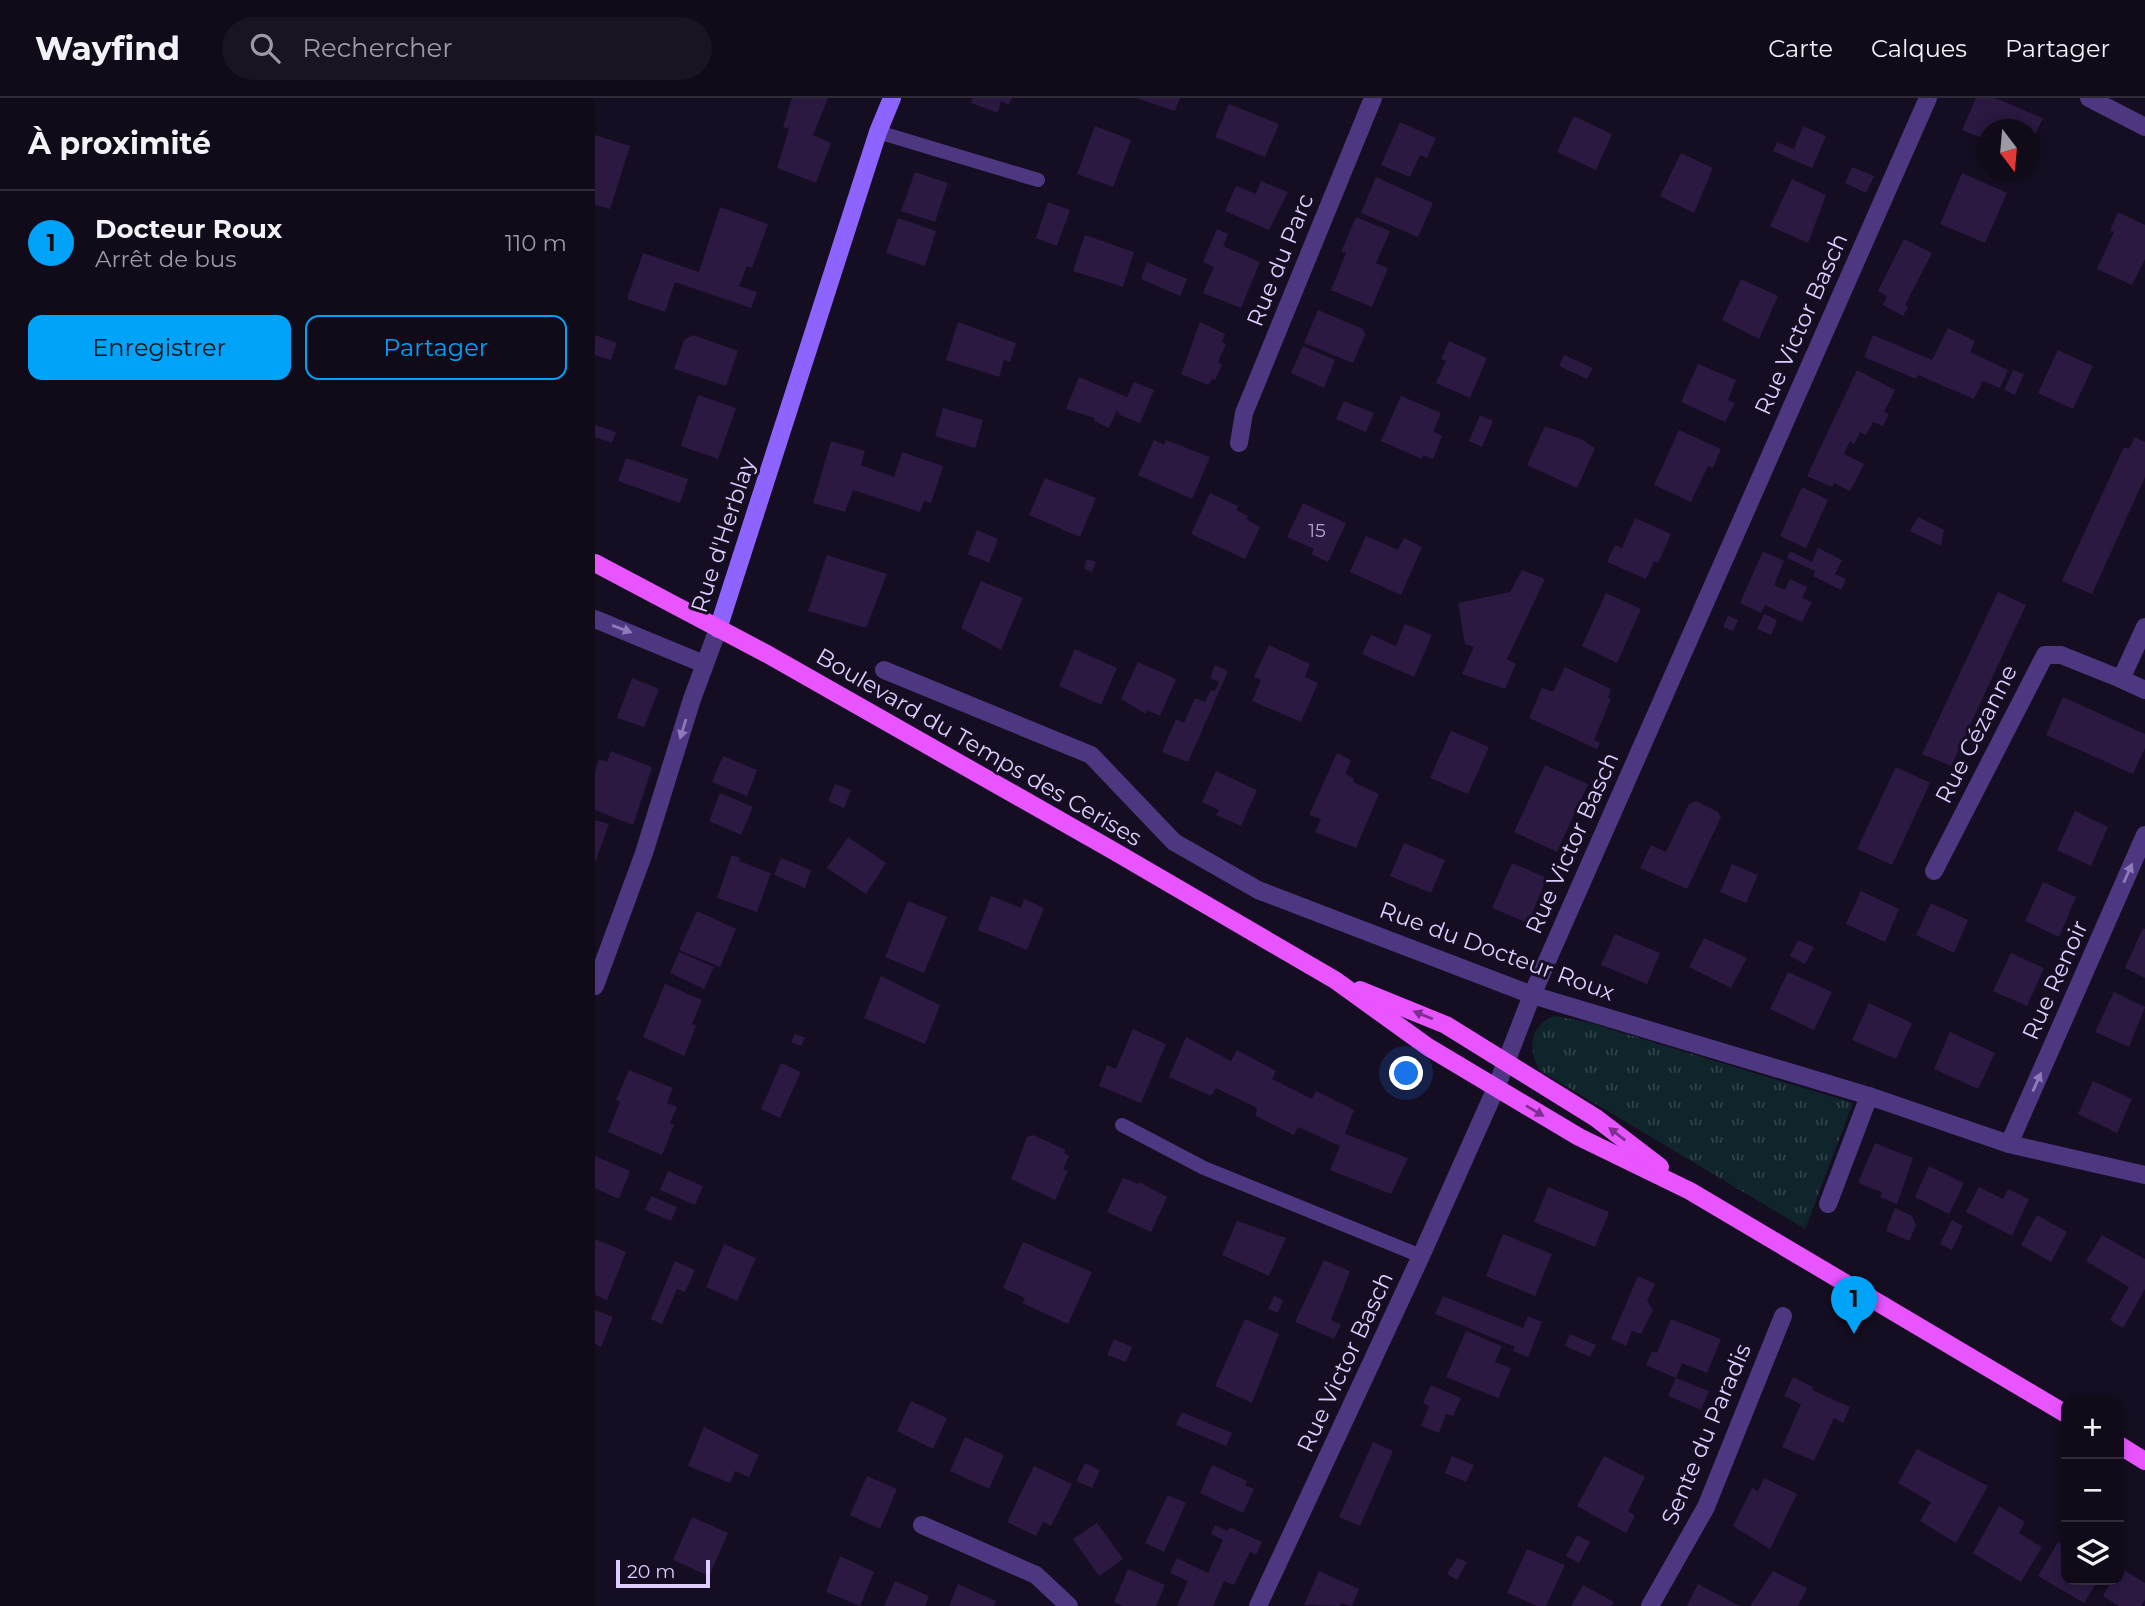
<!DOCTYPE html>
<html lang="fr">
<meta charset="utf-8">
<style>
:root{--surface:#100a19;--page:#191322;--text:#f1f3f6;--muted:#9c9aa2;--line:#302b38;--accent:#00a3f8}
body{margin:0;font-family:Montserrat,sans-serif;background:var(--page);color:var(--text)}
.controls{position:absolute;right:21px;bottom:21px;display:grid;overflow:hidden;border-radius:14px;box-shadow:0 4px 10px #0003}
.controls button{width:63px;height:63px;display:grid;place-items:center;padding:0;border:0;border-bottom:2px solid var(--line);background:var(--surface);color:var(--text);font:35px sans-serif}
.compass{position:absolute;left:1382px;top:21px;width:63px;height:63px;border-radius:50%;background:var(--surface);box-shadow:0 4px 10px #0003;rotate:164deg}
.scale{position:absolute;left:21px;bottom:18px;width:94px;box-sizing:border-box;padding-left:7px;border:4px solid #dfcdff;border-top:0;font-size:19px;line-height:24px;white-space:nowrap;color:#dfcdff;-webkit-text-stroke:5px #150d21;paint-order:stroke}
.you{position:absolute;left:812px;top:976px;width:24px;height:24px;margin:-18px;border:5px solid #fff;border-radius:50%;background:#1a73e8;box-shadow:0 0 0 10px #1a73e833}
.badge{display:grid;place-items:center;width:46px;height:46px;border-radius:50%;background:var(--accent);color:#111;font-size:23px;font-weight:700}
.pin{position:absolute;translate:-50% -58px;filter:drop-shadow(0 2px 4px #0008)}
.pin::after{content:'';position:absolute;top:37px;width:24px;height:21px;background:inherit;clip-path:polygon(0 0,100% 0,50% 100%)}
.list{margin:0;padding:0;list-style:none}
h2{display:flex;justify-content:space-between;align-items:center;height:91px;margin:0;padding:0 28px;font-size:30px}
h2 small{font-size:23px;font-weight:400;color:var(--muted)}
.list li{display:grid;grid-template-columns:46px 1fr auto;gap:21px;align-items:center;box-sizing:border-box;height:105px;padding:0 28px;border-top:2px solid var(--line)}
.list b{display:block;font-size:26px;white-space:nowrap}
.list p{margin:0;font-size:23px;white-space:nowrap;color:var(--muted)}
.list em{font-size:23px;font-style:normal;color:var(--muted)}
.actions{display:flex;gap:14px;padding:21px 28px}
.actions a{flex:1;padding:16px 0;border:2px solid var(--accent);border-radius:14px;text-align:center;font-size:24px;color:var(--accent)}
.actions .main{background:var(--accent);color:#111}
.icon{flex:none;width:38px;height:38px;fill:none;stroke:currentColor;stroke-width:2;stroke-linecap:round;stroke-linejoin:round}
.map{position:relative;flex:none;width:1550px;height:1508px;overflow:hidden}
header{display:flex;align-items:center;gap:42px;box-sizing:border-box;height:98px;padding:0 35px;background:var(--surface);border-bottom:2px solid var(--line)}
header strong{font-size:33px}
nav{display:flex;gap:38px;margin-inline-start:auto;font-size:24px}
.search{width:490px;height:63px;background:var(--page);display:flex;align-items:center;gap:18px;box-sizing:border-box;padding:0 24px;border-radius:38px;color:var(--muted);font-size:26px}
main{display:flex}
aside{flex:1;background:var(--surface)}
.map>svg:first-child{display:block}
.grass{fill:url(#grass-tufts)}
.building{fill:#2b1942}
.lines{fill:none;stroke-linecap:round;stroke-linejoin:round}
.service{stroke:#4c3780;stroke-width:14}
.minor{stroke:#4c3780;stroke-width:18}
.tertiary{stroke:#4c3780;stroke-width:18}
.secondary{stroke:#8d64ff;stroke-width:18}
.primary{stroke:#e854ff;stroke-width:18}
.oneway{fill:#8e7ab9}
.oneway2{fill:#7e3090}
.labels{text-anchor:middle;stroke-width:6;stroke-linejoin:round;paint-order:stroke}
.number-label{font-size:19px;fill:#b2a0d0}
.street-label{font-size:23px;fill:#dfcdff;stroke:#150d21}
</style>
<header>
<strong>Wayfind</strong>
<div class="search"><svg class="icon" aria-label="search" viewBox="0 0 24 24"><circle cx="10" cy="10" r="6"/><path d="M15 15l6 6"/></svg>Rechercher</div>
<nav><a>Carte</a><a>Calques</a><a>Partager</a></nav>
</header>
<main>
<aside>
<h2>À proximité<small></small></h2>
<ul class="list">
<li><span class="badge">1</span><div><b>Docteur Roux</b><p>Arrêt de bus</p></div><em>110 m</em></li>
</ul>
<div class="actions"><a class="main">Enregistrer</a><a>Partager</a></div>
</aside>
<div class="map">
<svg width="1550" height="1508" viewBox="0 0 1550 1508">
<defs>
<pattern id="grass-tufts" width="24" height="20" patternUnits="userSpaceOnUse" patternTransform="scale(1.75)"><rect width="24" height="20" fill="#10252b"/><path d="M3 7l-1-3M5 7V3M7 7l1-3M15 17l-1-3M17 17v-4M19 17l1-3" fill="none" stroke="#32434b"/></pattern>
</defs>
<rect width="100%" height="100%" fill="#150d21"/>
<path class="grass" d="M959,918L992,924L1258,1005L1210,1131L944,972C933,951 934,928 959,918Z"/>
<g class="building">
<path d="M197,0H233L218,37L236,45L221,85L182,70L194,31L188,29Z"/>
<path d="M378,0H417L414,7L406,3L403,15L376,5Z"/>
<path d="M541,0H585L580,13Z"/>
<path d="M1381,0H1400L1448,20L1434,49V32H1392V42L1367,32Z"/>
<path d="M634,6L684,26L670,59L620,39Z"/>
<path d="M979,18L1017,36L1001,72L962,54Z"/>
<path d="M805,24L841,40L832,60L825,57L815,79L786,67Z"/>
<path d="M500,28L536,42L518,89L482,76Z"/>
<path d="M1208,28L1231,38L1217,70L1178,53L1182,44L1199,51Z"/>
<path d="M0,37L35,48L15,111L0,107Z"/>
<path d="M1086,55L1118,70L1099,115L1065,98Z"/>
<path d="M1257,69L1279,78L1271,95L1250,85Z"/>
<path d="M320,74L353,85L340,124L306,113Z"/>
<path d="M1367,75L1412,95L1390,145L1345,126Z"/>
<path d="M781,79L838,105L823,139L766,115Z"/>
<path d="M1197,81L1231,97L1213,145L1175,128Z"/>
<path d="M666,83L693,94L674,132L630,113L641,88L661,96Z"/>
<path d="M453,104L475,112L462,148L441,140Z"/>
<path d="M125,109L173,126L157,170L152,168L144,188L162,194L156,210L80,184L70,214L32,201L48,155L104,174Z"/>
<path d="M1523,114L1550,127V161L1537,187L1502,171L1519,134L1515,133Z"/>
<path d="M761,119L795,133L781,165L793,170L777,209L736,192L751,155L746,154Z"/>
<path d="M303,120L341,133L330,168L291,155Z"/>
<path d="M622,131L633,136L628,148L665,164L646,210L608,195L619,169L608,164Z"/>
<path d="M490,137L539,154L528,189L478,173Z"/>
<path d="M1309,141L1337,155L1310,207L1313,209L1308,218L1288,207L1292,198L1283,193Z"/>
<path d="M552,164L592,181L585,198L546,181Z"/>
<path d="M1146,181L1183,198L1164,241L1127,222Z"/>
<path d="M723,212L768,231L770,237L758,265L709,245Z"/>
<path d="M363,224L421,245L415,264L409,262L404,279L351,262Z"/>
<path d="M605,224L630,236L627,244L631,246L623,264L627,266L620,282L617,281L613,287L586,276Z"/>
<path d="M1353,230L1380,243L1375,254L1413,272L1405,290L1388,283L1379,301L1323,277L1321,281L1269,259L1278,237L1337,262Z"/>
<path d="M0,237L22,245L16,262L0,257Z"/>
<path d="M98,237L143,253L131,288L79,271L89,242Z"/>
<path d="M854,243L892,260L875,300L841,285L851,263L846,261Z"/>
<path d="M708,248L740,262L729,290L696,275Z"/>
<path d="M1463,252L1498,268L1478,311L1443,295Z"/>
<path d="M969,257L998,270L992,281L964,268Z"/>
<path d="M1103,266L1141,282L1133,302L1140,305L1130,324L1086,304Z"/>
<path d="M1262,272L1300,292L1289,314L1294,316L1288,328L1278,324L1271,337L1265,334L1259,346L1255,343L1249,356L1269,366L1255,393L1239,385L1237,389L1212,378Z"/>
<path d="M1418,272L1429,276L1420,297L1409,292Z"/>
<path d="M484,279L532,299L539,284L559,292L545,325L525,317L522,312L514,330L499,323L500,320L471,311Z"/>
<path d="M103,297L141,310L123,361L86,348Z"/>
<path d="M806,298L846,315L838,333L847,338L838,361L828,357L827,361L786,343Z"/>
<path d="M749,303L779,315L771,334L741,321Z"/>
<path d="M348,310L388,322L380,350L340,338Z"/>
<path d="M885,317L898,323L887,349L874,343Z"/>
<path d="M0,327L21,334L17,345L0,339Z"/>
<path d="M950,328L986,341L1000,350L982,390L932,367Z"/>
<path d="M1084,332L1126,351L1118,370L1113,368L1096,404L1059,387Z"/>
<path d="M1540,339L1550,344V379L1497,496L1467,483L1529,349L1534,351Z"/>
<path d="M559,342L569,347L571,342L615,359L597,401L543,377Z"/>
<path d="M236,343L270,353L266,367L299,379L307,354L348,368L336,405L329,403L325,414L258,392L250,414L218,405Z"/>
<path d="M31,360L93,381L85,405L23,383Z"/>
<path d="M450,380L501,400L485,439L434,417Z"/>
<path d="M1207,389L1233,402L1211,450L1185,438Z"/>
<path d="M615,395L643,408L641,412L653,418L652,422L665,429L650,461L596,436Z"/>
<path d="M708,405L751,425L733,464L716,456L719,451L692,439Z"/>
<path d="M1323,419L1349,432L1346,448L1315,433Z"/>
<path d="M1040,420L1076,436L1063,465L1059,463L1051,481L1012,464L1020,447L1027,450Z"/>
<path d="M382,432L403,441L394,465L373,456Z"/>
<path d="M771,438L803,452L809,440L827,449L806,497L755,474Z"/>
<path d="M1223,450L1247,462L1240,476L1251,481L1246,492L1218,478L1220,473L1192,460L1195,453L1217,464Z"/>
<path d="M1168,453L1189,463L1179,487L1190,492L1195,481L1212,489L1207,500L1217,504L1207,524L1170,507L1166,515L1145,505Z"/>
<path d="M232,457L292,476L271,530L213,513Z"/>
<path d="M492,461L501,464L497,474L489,471Z"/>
<path d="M927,472L950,481L912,561L921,566L910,591L867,576L879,549L870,546L863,505L915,494Z"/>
<path d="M386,483L428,500L406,552L366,530Z"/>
<path d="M1403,494L1431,507L1356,668L1327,656Z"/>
<path d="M1011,495L1046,511L1022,565L987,548Z"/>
<path d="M1169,516L1182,522L1176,537L1162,531Z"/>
<path d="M1133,518L1143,522L1138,533L1128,529Z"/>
<path d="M810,526L837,537L819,579L767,556L776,537L801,548Z"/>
<path d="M674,547L715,566L710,579L723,585L706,624L657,603L666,582L659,579Z"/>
<path d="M480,551L522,570L506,607L464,588Z"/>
<path d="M543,564L581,581L565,618L552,612L551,616L526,601Z"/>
<path d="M620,567L633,573L593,664L567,654L581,621L589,625L600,600L610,604L616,592L620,593L624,584L615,580Z"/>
<path d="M970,569L1016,591L1013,599L1016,601L999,642L1005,645L1002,651L934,620L947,590L958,594Z"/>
<path d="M37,580L64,591L49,629L22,620Z"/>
<path d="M1468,599L1550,636V650L1538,676L1451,637Z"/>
<path d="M856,633L894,649L873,696L835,680Z"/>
<path d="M16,653L57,669L38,727L0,712V673L4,661L12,664Z"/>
<path d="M742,655L756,662L750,676L759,680L758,684L784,696L761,750L720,734L726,721L714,717Z"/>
<path d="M128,658L162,672L152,698L117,684Z"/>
<path d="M950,667L993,686L962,754L919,734Z"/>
<path d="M1301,669L1335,685L1297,767L1262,751Z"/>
<path d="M621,673L662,692L646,728L621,717L624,712L607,704Z"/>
<path d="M240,686L256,692L249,710L233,703Z"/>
<path d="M125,695L158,709L146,737L114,723Z"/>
<path d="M1101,703L1123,714L1126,719L1092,791L1045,770L1056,747L1071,754L1094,706Z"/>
<path d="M1480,713L1513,729L1496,768L1462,752Z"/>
<path d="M0,722L14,726L0,765Z"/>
<path d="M253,739L291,765L271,796L232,770Z"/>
<path d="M809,745L850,762L836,795L795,778Z"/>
<path d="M137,757L145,760L144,763L176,775L162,814L122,800Z"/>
<path d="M186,760L216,772L210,790L179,777Z"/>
<path d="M917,765L952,780L933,825L897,810Z"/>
<path d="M1137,766L1163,777L1151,805L1125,794Z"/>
<path d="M1448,784L1481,799L1464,839L1430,823Z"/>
<path d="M1266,793L1304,811L1290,844L1251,826Z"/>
<path d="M396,798L426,810L429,801L449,810L432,852L383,832Z"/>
<path d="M313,803L352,819L329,875L290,859Z"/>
<path d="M1336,805L1373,822L1359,855L1321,837Z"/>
<path d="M102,813L141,831L125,869L84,852Z"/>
<path d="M1548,830L1550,831V880L1530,870Z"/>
<path d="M1020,836L1065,855L1052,886L1006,867Z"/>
<path d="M1109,840L1152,860L1136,890L1094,869Z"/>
<path d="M1203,842L1219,849L1210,866L1195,858Z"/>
<path d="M84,854L119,869L109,891L75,875Z"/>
<path d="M1416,855L1449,870L1432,908L1398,893Z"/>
<path d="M1193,874L1237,894L1219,932L1175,911Z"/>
<path d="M286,878L345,907L330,946L269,920Z"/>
<path d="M70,886L107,902L97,926L101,928L89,958L48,939Z"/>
<path d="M1519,894L1550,909L1534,949L1500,934Z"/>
<path d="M1274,905L1317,925L1301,961L1257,942Z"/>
<path d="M538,931L571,946L546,1005L504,988L512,967L521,971Z"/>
<path d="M1355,934L1400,955L1383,991L1339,971Z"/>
<path d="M200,936L210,940L206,948L196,944Z"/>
<path d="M591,939L636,963L642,952L681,973L677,981L717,1001L721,993L759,1012L750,1036L813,1060L796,1096L735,1072L745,1048L703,1029L699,1037L661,1018L662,1010L621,990L616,998L574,979Z"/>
<path d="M186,965L206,974L185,1020L166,1011Z"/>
<path d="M34,972L78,990L72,1005L82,1009L75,1025L79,1027L67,1057L13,1034L25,1004L21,1002Z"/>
<path d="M1498,983L1537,1001L1522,1035L1483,1016Z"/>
<path d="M438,1037L471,1052L469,1055L474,1058L468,1071L473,1073L460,1102L416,1081L432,1039Z"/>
<path d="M1280,1045L1318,1060L1302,1106L1285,1099L1287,1094L1263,1085Z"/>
<path d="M0,1058L35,1073L24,1101L0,1090Z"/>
<path d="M1334,1068L1369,1085L1354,1116L1320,1099Z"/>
<path d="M73,1073L108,1088L100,1107L65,1092Z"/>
<path d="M528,1080L543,1086L544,1084L572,1099L556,1134L512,1114Z"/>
<path d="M953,1089L1014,1114L1000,1149L939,1124Z"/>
<path d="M1384,1089L1408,1101L1413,1091L1434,1101L1417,1138L1371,1114Z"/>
<path d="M56,1098L82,1109L76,1123L50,1112Z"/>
<path d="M1300,1110L1317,1118L1321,1127L1314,1143L1291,1133Z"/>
<path d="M1442,1117L1472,1134L1456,1164L1426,1147Z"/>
<path d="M1357,1122L1368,1128L1357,1152L1345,1146Z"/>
<path d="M642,1123L691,1140L674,1178L627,1157Z"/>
<path d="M908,1136L957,1156L940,1198L891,1178Z"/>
<path d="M1507,1137L1550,1161V1191L1528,1230L1515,1222L1534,1189L1491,1163Z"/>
<path d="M0,1141L31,1154L12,1202L0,1197Z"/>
<path d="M428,1144L497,1174L473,1226L427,1205L430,1200L408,1190Z"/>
<path d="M129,1146L161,1160L142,1203L111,1189Z"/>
<path d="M729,1162L755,1173L736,1222L746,1227L739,1241L700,1224Z"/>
<path d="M80,1163L100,1172L90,1194L82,1191L67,1226L56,1221Z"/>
<path d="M1043,1178L1060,1186L1052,1203L1058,1212L1046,1236L1037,1233L1031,1248L1016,1241Z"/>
<path d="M679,1198L688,1202L683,1215L673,1211Z"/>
<path d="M848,1198L928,1230L933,1218L947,1224L933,1259L918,1253L920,1249L840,1216Z"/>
<path d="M0,1212L18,1219L6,1249L0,1246Z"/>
<path d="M650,1221L684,1236L657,1305L620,1288Z"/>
<path d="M1076,1221L1126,1241L1112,1275L1087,1265L1081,1280L1051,1267L1057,1253L1062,1255Z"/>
<path d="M871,1233L907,1248L900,1264L916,1270L903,1300L851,1279Z"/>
<path d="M975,1236L1001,1247L995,1259L970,1248Z"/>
<path d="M519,1241L537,1249L531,1264L512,1257Z"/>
<path d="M1198,1279L1218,1289L1217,1292L1255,1309L1248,1325L1239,1320L1219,1363L1187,1349L1206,1306L1189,1298Z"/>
<path d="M1081,1280L1114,1293L1106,1312L1073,1298Z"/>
<path d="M836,1287L866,1300L858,1318L851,1316L844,1335L826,1328L834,1308L828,1305Z"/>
<path d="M316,1303L352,1320L338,1351L302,1333Z"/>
<path d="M587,1314L637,1335L631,1348L581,1327Z"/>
<path d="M109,1329L164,1357L154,1379L140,1373L135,1385L93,1368Z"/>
<path d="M370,1339L409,1357L394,1391L355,1373Z"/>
<path d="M778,1344L798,1353L765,1428L744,1419Z"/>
<path d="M1322,1351L1393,1388L1361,1445L1325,1423L1336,1404L1303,1385Z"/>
<path d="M857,1358L879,1367L871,1384L850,1375Z"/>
<path d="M1009,1358L1050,1379L1033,1413L1040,1418L1031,1435L982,1408Z"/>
<path d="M490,1365L505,1372L497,1390L481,1383Z"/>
<path d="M617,1367L652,1383L650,1387L659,1391L648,1415L605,1395Z"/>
<path d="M439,1368L477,1386L456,1428L448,1424L441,1438L412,1424Z"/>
<path d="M272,1378L302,1391L285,1431L255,1417Z"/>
<path d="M1169,1380L1202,1396L1175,1451L1138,1428L1157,1390L1163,1393Z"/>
<path d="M573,1397L591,1405L569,1454L550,1445Z"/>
<path d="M1404,1408L1430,1424L1424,1435L1447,1449L1426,1484L1378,1455Z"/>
<path d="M97,1419L133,1435L114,1478L78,1462Z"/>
<path d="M502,1425L528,1461L504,1478L478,1441Z"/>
<path d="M620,1427L633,1433L634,1429L667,1444L661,1457L655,1454L639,1487L629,1483L618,1508H582L593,1483L575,1475L582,1460L613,1475L628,1442L616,1436Z"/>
<path d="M982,1437L995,1444L984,1465L971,1458Z"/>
<path d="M1463,1444L1471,1449V1482H1503L1489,1505L1443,1478Z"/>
<path d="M932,1451L970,1467L951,1508H942L912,1495Z"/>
<path d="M245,1458L279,1474L265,1508L231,1494Z"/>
<path d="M862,1460L872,1464L862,1482L852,1476Z"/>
<path d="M1524,1469L1550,1485V1502L1546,1508H1524L1508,1498L1517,1482H1524Z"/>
<path d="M533,1471L570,1487L561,1508H528L519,1504Z"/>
<path d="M724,1473L764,1491L757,1508L746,1505L745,1508L709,1507Z"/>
<path d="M1178,1473L1212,1490L1203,1508H1155Z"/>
<path d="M300,1483L334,1498L330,1508H289Z"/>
<path d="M363,1486L401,1503L399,1508H354Z"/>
<path d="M1103,1486L1145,1508H1092Z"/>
<path d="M988,1487L1019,1504L1016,1508H976Z"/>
</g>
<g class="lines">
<g class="service">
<path d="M283,34L443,82"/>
<path d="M527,1027L609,1070L826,1158"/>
</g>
<g class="minor">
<path d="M1494,0L1550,29"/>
<path d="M644,345L649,315L778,0"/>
<path d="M0,521L109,566"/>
<path d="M1550,529L1526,581L1550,592"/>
<path d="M289,572L496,657L579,744L663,792L937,897L1274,998L1414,1046L1550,1077"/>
<path d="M1339,773L1450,557H1466L1526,581"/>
<path d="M1414,1046L1550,737"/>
<path d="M1233,1106L1274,998"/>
<path d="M327,1427L441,1477L474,1508"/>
<path d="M663,1508L826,1158L901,990L937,897L1333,0"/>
<path d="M1055,1508L1111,1409L1188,1218"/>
</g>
<path class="tertiary" d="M0,888L49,755L97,601L123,531"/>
<path class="secondary" d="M123,531L283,34L297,0"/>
<g class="primary">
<path d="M0,465L172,556L517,752L740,882L833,949L984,1039L1095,1093L1471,1316"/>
<path d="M765,892L851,927L1001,1020L1065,1069"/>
<path d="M1524,1347L1550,1363"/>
</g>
</g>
<defs><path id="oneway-solid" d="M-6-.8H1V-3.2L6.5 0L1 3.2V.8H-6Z" transform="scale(1.75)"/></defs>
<g class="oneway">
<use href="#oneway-solid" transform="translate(27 531) rotate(20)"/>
<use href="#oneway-solid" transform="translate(88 631) rotate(107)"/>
<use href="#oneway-solid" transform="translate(1533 775) rotate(-66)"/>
<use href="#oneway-solid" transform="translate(1442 984) rotate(-66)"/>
</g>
<g class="oneway2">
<use href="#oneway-solid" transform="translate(828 917) rotate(-158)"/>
<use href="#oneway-solid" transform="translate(940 1013) rotate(31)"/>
<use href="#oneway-solid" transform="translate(1022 1036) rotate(-142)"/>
</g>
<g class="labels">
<g class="number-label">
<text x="722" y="439">15</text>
</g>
<g class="street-label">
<text transform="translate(685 162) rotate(-68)" y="8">Rue du Parc</text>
<text transform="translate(1206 226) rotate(-66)" y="8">Rue Victor Basch</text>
<text transform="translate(128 437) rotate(-72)" y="8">Rue d'Herblay</text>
<text transform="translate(1381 636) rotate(-63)" y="8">Rue Cézanne</text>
<text transform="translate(384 649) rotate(30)" y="8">Boulevard du Temps des Cerises</text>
<text transform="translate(977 745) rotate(-66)" y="8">Rue Victor Basch</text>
<text transform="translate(902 853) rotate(20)" y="8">Rue du Docteur Roux</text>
<text transform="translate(1460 882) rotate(-66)" y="8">Rue Renoir</text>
<text transform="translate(750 1264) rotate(-65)" y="8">Rue Victor Basch</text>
<text transform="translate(1111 1336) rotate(-67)" y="8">Sente du Paradis</text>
</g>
</g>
</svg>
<div class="controls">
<button>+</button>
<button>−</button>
<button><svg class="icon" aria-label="layers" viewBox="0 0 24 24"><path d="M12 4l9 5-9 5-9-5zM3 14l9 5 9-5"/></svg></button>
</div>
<svg class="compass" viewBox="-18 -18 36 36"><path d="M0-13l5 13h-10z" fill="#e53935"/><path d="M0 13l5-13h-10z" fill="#9c9aa2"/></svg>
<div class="scale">20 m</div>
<div class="you"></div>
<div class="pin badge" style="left:1259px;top:1236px">1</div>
</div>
</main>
